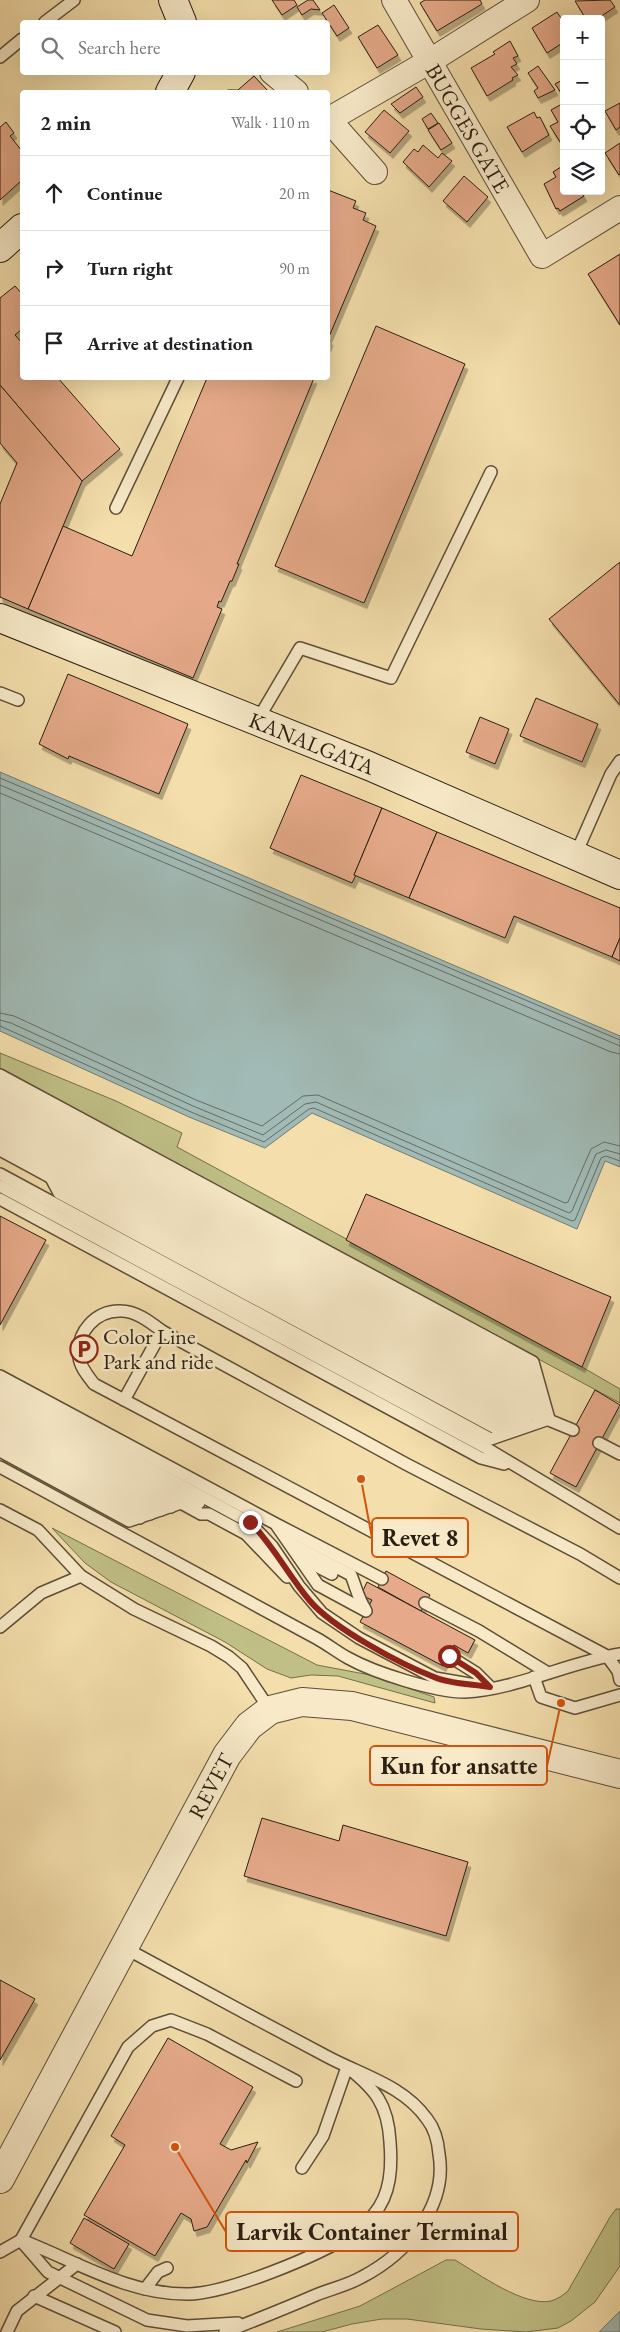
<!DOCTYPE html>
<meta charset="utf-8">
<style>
:root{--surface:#fff;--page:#f6f6f6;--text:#202124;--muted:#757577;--line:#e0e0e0}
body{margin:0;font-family:"EB Garamond",serif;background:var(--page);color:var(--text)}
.controls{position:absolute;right:15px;top:15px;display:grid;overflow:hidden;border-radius:5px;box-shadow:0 5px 20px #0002}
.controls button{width:45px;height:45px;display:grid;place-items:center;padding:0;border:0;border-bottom:1px solid var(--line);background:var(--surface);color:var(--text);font:25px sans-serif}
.stop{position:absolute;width:15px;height:15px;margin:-11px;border:4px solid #8f2418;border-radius:50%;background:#fff}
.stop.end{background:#8f2418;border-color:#fff;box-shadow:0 1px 5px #0008}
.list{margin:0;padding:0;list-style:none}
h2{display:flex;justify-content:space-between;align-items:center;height:65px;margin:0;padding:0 20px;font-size:21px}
h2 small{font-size:16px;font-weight:400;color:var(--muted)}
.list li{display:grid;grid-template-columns:32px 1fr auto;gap:15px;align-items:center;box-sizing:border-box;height:75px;padding:0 20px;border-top:1px solid var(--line)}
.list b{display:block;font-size:19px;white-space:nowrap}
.list em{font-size:16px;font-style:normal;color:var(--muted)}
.icon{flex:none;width:28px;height:28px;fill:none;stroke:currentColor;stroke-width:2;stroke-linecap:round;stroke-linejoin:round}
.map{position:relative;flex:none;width:620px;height:2332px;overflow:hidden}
.search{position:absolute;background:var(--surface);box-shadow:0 5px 20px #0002;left:20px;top:20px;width:310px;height:55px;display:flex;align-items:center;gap:12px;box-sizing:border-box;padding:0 18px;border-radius:5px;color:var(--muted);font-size:19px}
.panel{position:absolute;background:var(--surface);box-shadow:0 5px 20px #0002;left:20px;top:90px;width:310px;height:290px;border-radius:5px}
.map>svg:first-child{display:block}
.green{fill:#c0c086;stroke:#746f4c}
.water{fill:#a1bab5;stroke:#717c74}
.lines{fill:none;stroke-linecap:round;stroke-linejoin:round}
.shore{stroke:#656c64;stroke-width:1}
.building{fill:#e6aa8a;stroke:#291e12;filter:url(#shadow)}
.service-casing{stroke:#5c4e38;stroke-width:14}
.minor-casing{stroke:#5c4e38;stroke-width:26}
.tertiary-casing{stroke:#5c4e38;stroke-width:30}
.secondary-casing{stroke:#291e12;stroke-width:30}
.service{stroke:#f8eac9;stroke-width:11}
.minor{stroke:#f8eac9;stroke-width:24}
.tertiary{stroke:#f8eac9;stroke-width:28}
.secondary{stroke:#f8eac9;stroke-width:28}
.route{stroke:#8f2418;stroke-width:6}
.labels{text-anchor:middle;stroke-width:5;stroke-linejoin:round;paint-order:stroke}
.street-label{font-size:22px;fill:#291e12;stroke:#f8eac9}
.poi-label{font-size:22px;fill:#291e12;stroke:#f8eac9;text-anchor:start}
.leader{fill:none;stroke:#d5530d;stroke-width:2}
.callout-dot{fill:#d5530d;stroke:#f8eac9;stroke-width:2}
.callout{fill:#f8eac9;stroke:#d5530d;stroke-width:2}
.callout-label{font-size:24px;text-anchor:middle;font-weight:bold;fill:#291e12}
</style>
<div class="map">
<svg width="620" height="2332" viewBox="0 0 620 2332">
<defs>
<filter id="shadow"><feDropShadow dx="3" dy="5.5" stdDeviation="0" flood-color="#0004"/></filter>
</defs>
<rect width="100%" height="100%" fill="#f4dfac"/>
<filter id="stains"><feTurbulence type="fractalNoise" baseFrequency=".004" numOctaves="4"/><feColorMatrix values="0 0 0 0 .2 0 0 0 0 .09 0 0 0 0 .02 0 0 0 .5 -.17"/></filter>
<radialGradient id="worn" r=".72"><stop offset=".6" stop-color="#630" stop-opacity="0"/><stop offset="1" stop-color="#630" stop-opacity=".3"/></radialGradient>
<g class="green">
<path d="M0,1053L116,1101L182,1133L177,1147L582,1367L620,1389V1403L0,1069Z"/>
<path d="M52,1528L317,1665L370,1675L434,1697L435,1703L338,1676L311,1675L291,1678L267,1669L225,1642L111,1582L85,1563Z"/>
<path d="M616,2209H620V2266L595,2302L571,2321L558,2328L526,2332L481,2329L407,2319H382L352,2324L322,2332H277L360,2306L446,2260H455C479,2274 524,2307 551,2301C558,2299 563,2295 568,2291L610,2217Z"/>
</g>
<g class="water">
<path d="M0,772L620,1036V1167L605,1161L577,1229L312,1113L265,1148L189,1117L0,1031Z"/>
<path d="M620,2311V2332H599Z"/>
</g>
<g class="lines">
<g class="shore">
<path d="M0,778L620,1040"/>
<path d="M0,785L620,1046"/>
<path d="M0,793L611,1052L620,1054"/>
<path d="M0,1013L14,1016L196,1100L262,1126L303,1096L318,1095L565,1203L568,1202L591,1149L604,1142L620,1146"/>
<path d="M0,1020L11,1023L193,1106L263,1135L305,1104L316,1102L569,1213L572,1211L596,1154L606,1150L620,1154"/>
<path d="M0,1026L191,1112L264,1142L309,1109L314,1108L572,1221L575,1220L601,1158L606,1156L620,1161"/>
</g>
</g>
<g class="building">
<path d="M272,0H294L297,5L282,15Z"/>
<path d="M308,0H313L320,10L311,9L302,15L297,7Z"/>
<path d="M425,0H480L482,4L437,31L420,3Z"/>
<path d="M610,0L615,7L597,19H586L575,1Z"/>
<path d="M334,5L349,28L337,36L322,13Z"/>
<path d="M557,12L564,23V42L547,53L532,28Z"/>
<path d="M378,25L398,55L377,68L358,37Z"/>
<path d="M510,41L518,56L513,58L517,64L511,67L518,75L512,78L513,80L487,96L471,68L495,54L493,52Z"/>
<path d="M538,66L555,90L538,98L534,91L538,88L528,73Z"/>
<path d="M254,76L269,92H224L228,90H238Z"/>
<path d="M564,79V97L555,84Z"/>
<path d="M416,87L423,97L400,113L391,104Z"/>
<path d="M620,103V127L616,130L605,111Z"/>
<path d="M562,104L564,107L562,145L550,126L558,122L551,110Z"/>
<path d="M384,110L409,131L390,153L365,132Z"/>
<path d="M534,112L537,118L540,117L549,135L522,152L507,127Z"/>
<path d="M431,113L438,123L428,129L422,119Z"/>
<path d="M6,122L14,133L10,136L22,151V180L0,200V127Z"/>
<path d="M439,123L452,143L441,150L428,130Z"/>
<path d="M620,143V174L619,175L605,153Z"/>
<path d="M423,145L438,158L442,153L452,161L429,187L403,162L414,149L418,152Z"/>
<path d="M564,165V191H581L584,196L560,211L558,208L556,209L544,184L556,177L553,172Z"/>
<path d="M464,176L488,197L467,222L443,201Z"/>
<path d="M328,190L356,201L353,208L366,213L363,220L376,226L328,339L330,340L328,346Z"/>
<path d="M620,254V325L588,274Z"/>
<path d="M15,286L22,294V329L15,335L22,343V378H58L120,449L82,481L0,385V298Z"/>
<path d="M376,326L465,364L364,603L275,566Z"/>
<path d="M207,378H314L237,564H239L232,581H230L221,602L219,601L217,607L222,609L193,678L28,609L63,526L132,556Z"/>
<path d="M0,385L82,481L28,609L0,597V504L17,463L0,443Z"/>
<path d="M620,562V705L549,619Z"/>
<path d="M68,674L188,724L159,794L69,756L68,759L39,744Z"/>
<path d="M536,698L598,724L582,762L520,736Z"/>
<path d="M480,717L509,729L495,764L466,752Z"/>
<path d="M301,775L382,808L354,875H356L352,883L270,848Z"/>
<path d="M382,808L437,832L409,898L354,875Z"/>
<path d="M437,832L620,908V938L612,957L514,916L505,938L409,898Z"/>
<path d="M620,938V961L612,957Z"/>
<path d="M366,1194L611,1297L582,1367L346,1240Z"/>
<path d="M0,1216L46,1240L0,1325Z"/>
<path d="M595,1390L620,1405L576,1487L550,1473Z"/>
<path d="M386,1571L430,1595L421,1611L378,1587Z"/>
<path d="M367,1582L475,1640L468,1653L454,1645L443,1666L360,1622L372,1600L361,1595Z"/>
<path d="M262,1818L339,1841L343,1825L468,1862L446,1936L244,1876Z"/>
<path d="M0,1980L35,1999L0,2060Z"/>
<path d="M168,2038L253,2087L220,2144L231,2150L258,2142L247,2163L246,2160L207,2227L194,2231L191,2219L181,2213L155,2256L84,2215L125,2145L111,2136Z"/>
<path d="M84,2218L129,2244L114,2269L70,2243Z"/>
</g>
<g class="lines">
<g class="service-casing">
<g id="service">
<path d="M45,22L74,0"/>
<path d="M0,57L22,39"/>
<path d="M116,508L178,378"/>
<path d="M0,693L18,700"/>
<path d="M257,721L300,648L391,678L491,472"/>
<path d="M575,856L611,774L620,761"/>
<path d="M0,1075L533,1362L549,1419"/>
<path d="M0,1086L528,1371L534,1383"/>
<path d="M0,1097L524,1379L541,1407"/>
<path d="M0,1107L519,1387L531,1400"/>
<path d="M0,1118L515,1396L531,1407"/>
<path d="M0,1128L510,1404L573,1430"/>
<path d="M0,1139L506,1412L527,1416"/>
<path d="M0,1150L501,1421L522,1420"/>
<path d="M0,1174L491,1439L549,1419"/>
<path d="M50,1176L59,1193L497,1429L510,1427"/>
<path d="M0,1186L486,1448L620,1528"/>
<path d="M0,1199L481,1458L504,1464"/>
<path d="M0,1376L276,1524L382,1579"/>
<path d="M0,1387L249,1522L272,1546L299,1586L322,1613L359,1638L435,1678L481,1686"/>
<path d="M0,1396L199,1503"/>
<path d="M124,1400L162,1331"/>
<path d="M0,1405L181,1503"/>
<path d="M0,1415L171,1507"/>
<path d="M0,1424L161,1510"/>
<path d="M0,1433L150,1514"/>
<path d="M0,1442L140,1518"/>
<path d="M599,1443L620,1454"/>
<path d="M0,1451L129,1521L181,1503L201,1514H209L246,1534L287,1577"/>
<path d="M0,1467L316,1638C327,1644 337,1652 348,1658C375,1673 435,1692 465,1692C514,1690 570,1662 620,1654"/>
<path d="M0,1510L38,1530L81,1576L134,1609L211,1646L229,1657L242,1668L270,1710"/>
<path d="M277,1526L318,1585L366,1611"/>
<path d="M290,1543L351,1575C356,1587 358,1598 365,1609"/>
<path d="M299,1557L332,1574"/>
<path d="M620,1578L580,1554L406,1464L162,1331C150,1322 136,1311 121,1311C96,1310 76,1332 79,1357C80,1367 88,1376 94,1384L607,1656L618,1671L620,1680"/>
<path d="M425,1603L479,1631L548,1673"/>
<path d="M0,1627L41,1593L81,1576"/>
<path d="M449,1656L476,1673L490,1687"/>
<path d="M534,1677L541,1697L575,1708L620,1695"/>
<path d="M123,1947C191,1984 258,2020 326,2056C361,2075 403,2085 427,2119C435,2129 438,2142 439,2154C448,2207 406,2254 362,2277C348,2285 331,2289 316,2295C286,2308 256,2320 225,2332"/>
<path d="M21,2240C76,2261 128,2295 189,2294C228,2293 318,2256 352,2234C359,2229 368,2221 374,2214C391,2194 392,2167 390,2142C388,2104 375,2089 347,2067L323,2136L302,2168"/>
<path d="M22,2242L48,2272L147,2320L187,2326L238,2323"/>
<path d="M0,2252L21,2240L128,2047L152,2026L171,2020L207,2034L296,2081"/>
<path d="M145,2289L158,2272L167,2268"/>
<path d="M34,2296L115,2332"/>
<path d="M7,2332L17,2311L77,2264"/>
</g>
</g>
<g class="minor-casing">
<g id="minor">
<path id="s1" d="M394,0L542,256L620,208"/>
<path d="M272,72L296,92"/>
<path d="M328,119L375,172"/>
<path d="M328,120L430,61L527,0"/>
</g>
</g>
<g class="tertiary-casing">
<g id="tertiary">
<path id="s2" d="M0,2179L227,1755L249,1726L270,1710L302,1702L352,1706L620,1774"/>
</g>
</g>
<g class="secondary-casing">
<g id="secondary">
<path d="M173,0L182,22"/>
<path d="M170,92L181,72"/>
<path d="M0,248L22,228"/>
<path id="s3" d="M0,618L369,766L620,875"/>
</g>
</g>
<use href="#service" class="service"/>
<use href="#minor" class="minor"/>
<use href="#tertiary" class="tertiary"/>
<use href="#secondary" class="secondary"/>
</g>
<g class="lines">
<path class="route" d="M250,1522C274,1546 288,1575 310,1601C333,1628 400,1664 434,1677C450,1684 472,1684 490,1687L476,1673L449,1656"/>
</g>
<defs>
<g id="parking-ring" transform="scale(1.4375)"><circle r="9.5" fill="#f8eac9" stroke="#8f2418" stroke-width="1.5"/><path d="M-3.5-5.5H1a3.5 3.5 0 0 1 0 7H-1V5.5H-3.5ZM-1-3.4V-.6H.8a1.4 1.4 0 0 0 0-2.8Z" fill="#8f2418"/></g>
</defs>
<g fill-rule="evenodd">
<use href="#parking-ring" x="84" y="1349"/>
</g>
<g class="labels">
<g class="street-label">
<text dy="8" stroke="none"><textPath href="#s1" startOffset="148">BUGGES GATE</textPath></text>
<text dy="8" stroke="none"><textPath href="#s3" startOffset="336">KANALGATA</textPath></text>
<text dy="8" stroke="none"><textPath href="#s2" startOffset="446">REVET</textPath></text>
</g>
<g class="poi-label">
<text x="103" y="1344">Color Line<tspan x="103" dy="25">Park and ride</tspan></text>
</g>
</g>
<path class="leader" d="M361 1479L372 1538M561 1703L547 1766M175 2147L226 2232"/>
<g class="callout-dot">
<circle cx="361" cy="1479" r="5"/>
<circle cx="561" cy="1703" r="5"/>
<circle cx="175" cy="2147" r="5"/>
</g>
<g class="callout">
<rect x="372" y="1518" width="96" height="39" rx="5"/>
<rect x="370" y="1746" width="177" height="39" rx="5"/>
<rect x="226" y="2212" width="292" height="39" rx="5"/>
</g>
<g class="callout-label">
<text x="420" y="1546">Revet 8</text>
<text x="459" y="1774">Kun for ansatte</text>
<text x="372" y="2240">Larvik Container Terminal</text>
</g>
<rect width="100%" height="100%" filter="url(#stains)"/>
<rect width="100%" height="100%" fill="url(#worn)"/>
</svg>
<div class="controls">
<button>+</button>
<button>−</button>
<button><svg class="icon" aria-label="locate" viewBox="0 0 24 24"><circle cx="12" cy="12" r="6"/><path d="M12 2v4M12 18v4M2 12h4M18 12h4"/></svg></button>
<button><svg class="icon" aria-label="layers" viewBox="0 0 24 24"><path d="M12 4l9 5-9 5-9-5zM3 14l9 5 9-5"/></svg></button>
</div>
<div class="stop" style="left:449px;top:1656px"></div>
<div class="stop end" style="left:250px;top:1522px"></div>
<div class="search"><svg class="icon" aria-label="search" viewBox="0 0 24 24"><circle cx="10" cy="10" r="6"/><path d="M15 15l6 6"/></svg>Search here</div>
<section class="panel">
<h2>2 min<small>Walk · 110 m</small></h2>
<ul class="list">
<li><svg class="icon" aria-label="ahead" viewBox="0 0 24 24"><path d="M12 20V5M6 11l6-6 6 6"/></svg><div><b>Continue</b></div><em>20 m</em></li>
<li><svg class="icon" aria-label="right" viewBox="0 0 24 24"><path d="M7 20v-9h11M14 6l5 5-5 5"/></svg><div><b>Turn right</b></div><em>90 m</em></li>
<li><svg class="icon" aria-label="arrive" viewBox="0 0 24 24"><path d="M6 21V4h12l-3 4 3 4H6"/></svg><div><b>Arrive at destination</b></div></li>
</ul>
</section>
</div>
